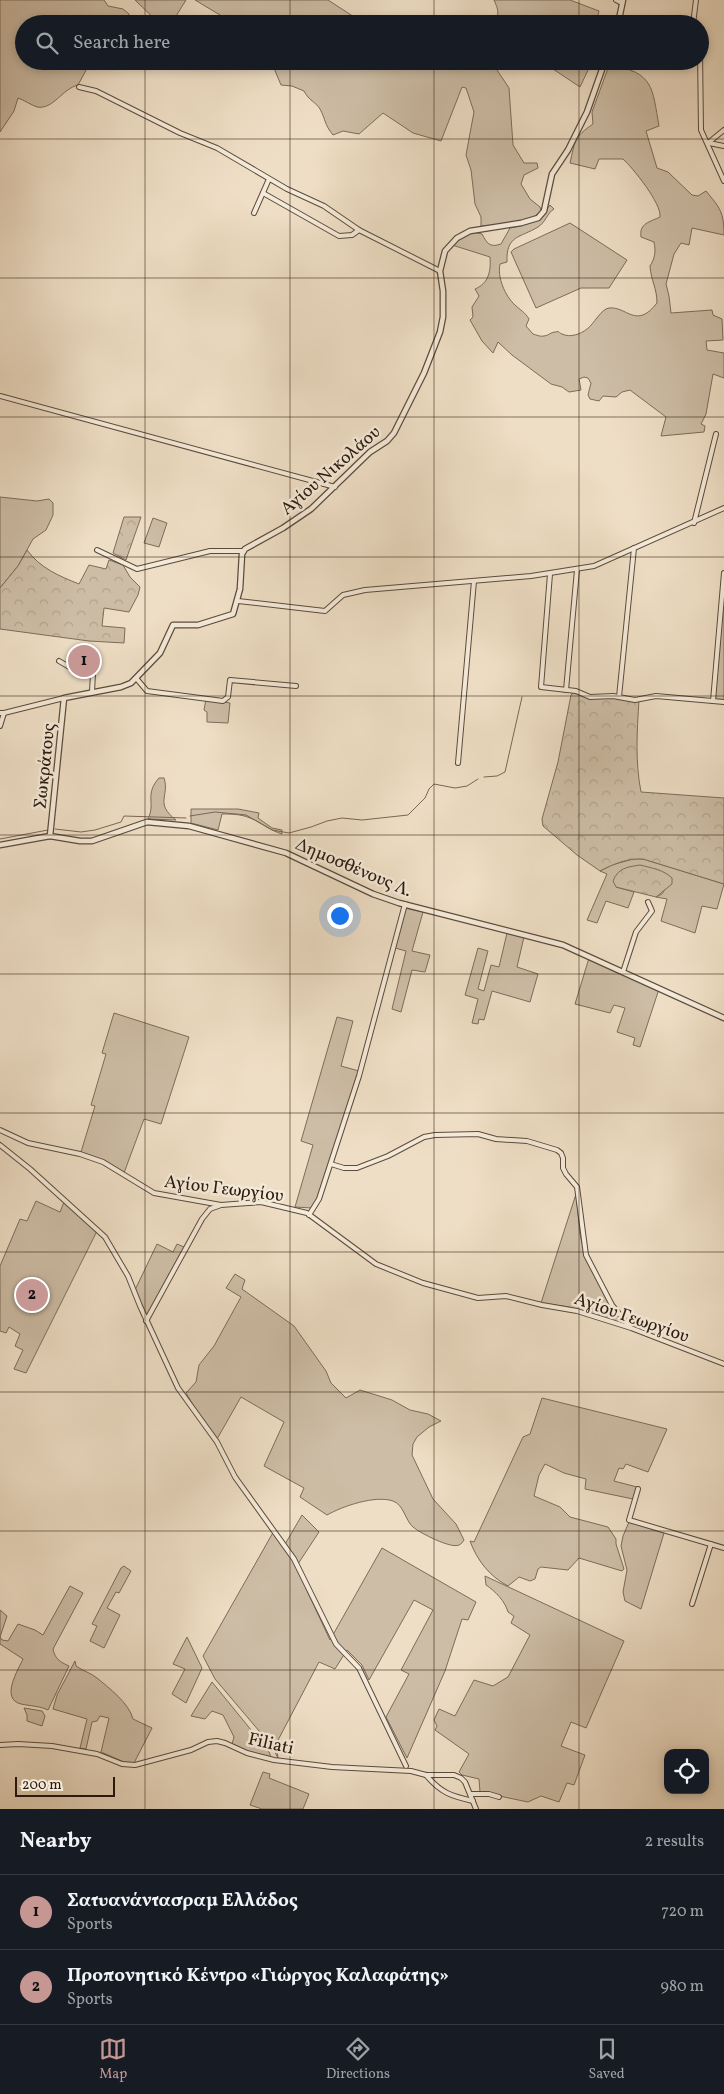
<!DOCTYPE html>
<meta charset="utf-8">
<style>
:root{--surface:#171b24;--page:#242831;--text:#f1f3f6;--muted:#9ea1a6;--line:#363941;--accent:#c59692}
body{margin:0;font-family:Vollkorn,serif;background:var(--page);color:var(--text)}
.controls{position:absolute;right:15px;bottom:15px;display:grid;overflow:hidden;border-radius:10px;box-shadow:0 2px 8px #0003}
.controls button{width:45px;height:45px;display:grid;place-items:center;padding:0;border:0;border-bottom:1px solid var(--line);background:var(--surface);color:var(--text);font:25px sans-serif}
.scale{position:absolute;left:15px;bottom:12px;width:100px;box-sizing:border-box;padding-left:5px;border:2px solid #2b1a0d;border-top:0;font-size:14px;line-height:18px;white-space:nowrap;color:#2b1a0d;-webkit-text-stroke:4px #f4ead9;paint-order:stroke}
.you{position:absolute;left:339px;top:915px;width:18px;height:18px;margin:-12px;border:4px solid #fff;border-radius:50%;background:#1a73e8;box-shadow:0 0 0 8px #1a73e833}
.badge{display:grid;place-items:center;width:32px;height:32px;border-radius:50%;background:var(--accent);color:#111;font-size:16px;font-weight:700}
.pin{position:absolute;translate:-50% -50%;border:2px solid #fff;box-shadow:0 1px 5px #0006}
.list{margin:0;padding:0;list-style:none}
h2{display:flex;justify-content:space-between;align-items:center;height:65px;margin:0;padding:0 20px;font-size:21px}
h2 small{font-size:16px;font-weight:400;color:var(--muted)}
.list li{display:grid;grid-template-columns:32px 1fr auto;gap:15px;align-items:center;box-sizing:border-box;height:75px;padding:0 20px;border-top:1px solid var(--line)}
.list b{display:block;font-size:19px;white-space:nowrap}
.list p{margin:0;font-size:16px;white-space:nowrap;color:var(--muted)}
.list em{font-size:16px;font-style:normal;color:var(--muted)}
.icon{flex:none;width:28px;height:28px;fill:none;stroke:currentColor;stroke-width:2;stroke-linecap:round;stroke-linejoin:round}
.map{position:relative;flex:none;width:724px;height:1809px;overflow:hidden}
.search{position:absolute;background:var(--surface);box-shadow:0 2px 8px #0003;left:15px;right:15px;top:15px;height:55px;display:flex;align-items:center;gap:12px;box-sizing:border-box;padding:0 18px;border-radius:28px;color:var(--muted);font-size:19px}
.sheet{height:215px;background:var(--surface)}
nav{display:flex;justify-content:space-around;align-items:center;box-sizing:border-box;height:70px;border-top:1px solid var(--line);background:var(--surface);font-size:14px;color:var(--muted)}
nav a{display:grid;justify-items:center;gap:2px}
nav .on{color:var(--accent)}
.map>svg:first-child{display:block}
.grass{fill:#cdbda6;stroke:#7c6c5a}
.forest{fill:url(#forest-crowns);stroke:#7c6c5a}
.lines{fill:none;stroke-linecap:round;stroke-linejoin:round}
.stream{stroke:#786756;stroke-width:1}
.minor-casing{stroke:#5c4b3b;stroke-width:6}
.tertiary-casing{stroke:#5c4b3b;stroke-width:7}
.minor{stroke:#f4ead9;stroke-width:4}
.tertiary{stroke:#f4ead9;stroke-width:4.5}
.grid{fill:none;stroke:#2b1a0d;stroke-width:1;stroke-opacity:0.55}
.labels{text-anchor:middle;stroke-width:5;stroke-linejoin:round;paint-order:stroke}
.street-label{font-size:18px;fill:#2b1a0d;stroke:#f4ead9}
</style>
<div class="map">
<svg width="724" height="1809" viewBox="0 0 724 1809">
<defs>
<pattern id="forest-crowns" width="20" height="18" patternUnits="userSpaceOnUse" patternTransform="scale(1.25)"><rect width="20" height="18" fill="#cdbda6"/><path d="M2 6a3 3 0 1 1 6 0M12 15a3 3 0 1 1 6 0" fill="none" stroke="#b0a28e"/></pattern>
</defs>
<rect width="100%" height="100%" fill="#eedec5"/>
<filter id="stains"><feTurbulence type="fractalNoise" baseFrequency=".004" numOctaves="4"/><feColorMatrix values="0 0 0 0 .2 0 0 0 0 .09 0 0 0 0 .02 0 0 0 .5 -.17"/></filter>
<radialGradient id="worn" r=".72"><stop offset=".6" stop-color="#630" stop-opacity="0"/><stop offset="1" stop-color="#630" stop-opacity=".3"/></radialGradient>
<g class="grass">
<path d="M0,0H104L108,6L123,9L129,14L130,24H24V61H91L78,85C62,89 53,110 37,107C31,105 24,100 18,98L14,111L0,132Z"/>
<path d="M135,0H186L171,24H160Z"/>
<path d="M195,0H328L365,24H235Z"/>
<path d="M494,0H570L599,11L596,24H491C500,16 499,11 494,0Z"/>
<path d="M271,61H491L509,88L513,145L524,163H537L538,168L524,175L521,184L530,199L540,207L541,211C527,226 500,224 481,226V217L475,204L471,170L466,155L474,112L466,88L462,87L441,141L413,133L383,113L359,134L343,131L333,135C324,124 326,120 320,109C316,102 309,101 304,91L292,86L281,85Z"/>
<path d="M541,61H591L589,68L580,87Z"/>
<path d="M611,65C654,73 652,87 659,126L646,131L657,168L668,172L692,195L698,196L706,191C720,208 724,212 724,235L692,228L689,245L681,243L674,254L666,284L669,296L671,313L712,310L713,315L722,319L723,340L706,341L707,350L724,353V378L713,374L706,414L701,424L705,426L704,432L661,436L666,417L630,390L622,392L616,397L603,396L599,401L590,399L588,395L591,383L588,378L584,377L579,379L581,390L569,392L562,387L551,384L512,355L498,342L493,353L482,341L470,320L473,317L472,307L479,296L475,289C489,283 491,271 490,257L452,245C461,237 470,230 482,234C487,243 489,248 501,244L510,228C530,224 538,222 550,205L554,209C547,213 546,222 538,227C520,238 506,235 507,262L500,264C497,277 505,296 515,305C520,310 525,312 529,319L526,326L533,334C536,335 541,337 544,336C548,336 551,332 555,332C561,331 557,332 562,334C570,338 581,334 587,329C594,324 601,309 609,308C627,306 636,330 657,303C657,288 651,281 650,266C655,258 656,252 654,242L641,237C639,223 650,222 660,217C662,204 633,168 623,159H599L595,169L570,163C575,141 574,137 593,124L592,112L607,71Z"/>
<path d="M570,223L627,260L609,288H581L536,308L511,252L514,249Z"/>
<path d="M0,497L37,501L49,499L53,503V515L46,530L33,539L18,566L0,588Z"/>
<path d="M153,518L167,523L159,547L144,543Z"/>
<path d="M724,590V700H714Z"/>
<path d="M206,699L230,703L228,723L207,722V712L204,710Z"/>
<path d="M159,778H164C170,796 154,803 176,820L148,819C156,803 144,795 159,778Z"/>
<path d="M191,809H238L259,813L258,818L272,828L282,830V834C269,830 261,822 250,818C241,814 231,814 222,814L218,830L191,823Z"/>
<path d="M633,859H643L724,884L717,909L702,906L695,933L661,921L667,899L656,897L662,894L672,878L656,869L616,887L634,892L628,908L606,901L597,923L587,920L607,874L600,871L612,865Z"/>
<path d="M405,908L423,912L412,951L430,955L425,972L412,970L401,1012L392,1009L406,951L395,948Z"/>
<path d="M507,933L524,937L517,967L538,974L530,1002L492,991L484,1020L479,1019L478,1024L472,1023L478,999L465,995L478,948L488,951L478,989L484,991L491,965L499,967Z"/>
<path d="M589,958L659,989L640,1047L633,1045L635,1038L617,1032L625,1008L614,1005L610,1013L575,1004Z"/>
<path d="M114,1013L189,1037L161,1124L144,1119L124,1173L104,1160L81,1152L95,1106L91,1105L106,1054L102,1053Z"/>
<path d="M337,1017L353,1021L341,1066L359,1071L318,1199L312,1208L295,1207L313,1145L301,1141Z"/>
<path d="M576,1194L580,1234L585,1257L611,1305L624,1325L569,1307L541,1303Z"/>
<path d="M36,1201L60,1212L64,1202L97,1231L26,1373L14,1369L23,1350L15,1346L20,1334L9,1327L6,1333L0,1331V1266L20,1219L27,1221Z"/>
<path d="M157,1244L173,1252L177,1244L184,1247L146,1318L135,1290Z"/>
<path d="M235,1274L245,1280L242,1289L294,1326L326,1371L331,1383L346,1398L360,1390L392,1400L410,1410L428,1414L441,1421L429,1427L417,1437L413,1444L412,1455L433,1499L456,1524L464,1540C463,1542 461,1544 459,1545C451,1549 420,1533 413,1527C405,1520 404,1505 393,1501C375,1495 343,1506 327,1515L300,1497L304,1488L264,1466L284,1422L241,1397L217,1439L201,1418L186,1393L196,1382L199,1365L214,1346L241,1297L226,1288Z"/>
<path d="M542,1398L667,1429L648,1472L626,1464L623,1469L619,1468L614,1481L637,1487L633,1499L585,1489L586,1479L564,1473L545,1464L539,1475L534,1496L560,1507L570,1517L608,1527L616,1539V1544L624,1569L622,1571L579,1558L568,1570L541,1567L538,1569L535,1579L530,1581L519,1577L508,1586C489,1576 477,1560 470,1541L474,1542L523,1437L530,1434Z"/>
<path d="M302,1515L319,1532L296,1567L330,1640L382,1548L476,1602L468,1620L462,1619L445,1671L407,1758L386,1717L409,1674L401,1670L433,1610L414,1600L369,1680L362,1665L347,1650L335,1669L319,1662L276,1744L278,1758L271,1745L215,1679L203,1656L275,1529L284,1546Z"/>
<path d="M629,1522L664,1533L641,1609L625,1601L623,1592L627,1570L621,1546L623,1536Z"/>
<path d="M124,1566L131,1571L119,1593L116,1592L107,1608L120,1615L104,1648L90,1641L97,1626L92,1624L121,1568Z"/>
<path d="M485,1576L624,1641L586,1728L571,1722L561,1746L585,1755L574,1785L567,1783L559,1802L541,1796L528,1802L480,1792L479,1779L462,1775L459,1772L469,1754L435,1730L437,1726L434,1720L439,1709L455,1716L474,1680L493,1686L508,1677L530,1635L511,1623L514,1616L508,1612C505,1601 495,1591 486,1585Z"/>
<path d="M70,1586L83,1593L53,1649C55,1659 60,1662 69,1666L48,1710C40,1706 30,1706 21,1704C0,1699 18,1670 23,1659L0,1644V1610L7,1616L0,1637L2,1640L8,1641L18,1624L35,1630L43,1635Z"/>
<path d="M187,1637L202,1668L186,1703L172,1694L185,1669L173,1664Z"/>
<path d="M75,1661L76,1666C83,1671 91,1673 97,1678C109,1688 129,1703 133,1719L152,1728L134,1763L124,1762L101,1752L109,1718L100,1716L97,1721L92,1722L86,1749L80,1748L87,1719L53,1709L57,1695Z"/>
<path d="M212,1682L269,1752L271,1757L248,1752L232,1744L234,1737L223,1715L212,1711L205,1719L191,1716Z"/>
<path d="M24,1708L42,1711L45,1716L42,1726L27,1721V1715Z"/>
<path d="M263,1772L270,1774L269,1778L309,1794L303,1809H262L250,1805Z"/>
</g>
<g class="forest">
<path d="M124,517H141L126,560L113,553Z"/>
<path d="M27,550C40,568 59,576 79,584L89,565L106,569L109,560L123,565L130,577L140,587L138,595L129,612L104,608L102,626L125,628L124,643L89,641L0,629V588L18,566Z"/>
<path d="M574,692C587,697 600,695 615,697C623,699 630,702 639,700C637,732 635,761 641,792L724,798V884L643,859C628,858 613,864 600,871L577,855L543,826L542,819L558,762L571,695Z"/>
<path d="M640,865C652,868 664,870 672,878V884L656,897L616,887L613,881C618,868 627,867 640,865Z"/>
</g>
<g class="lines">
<g class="stream">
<path d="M484,777L497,776L505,772L522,697"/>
<path d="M190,816L215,812L246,815L272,830L289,833L311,827L327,821L342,818L362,820L408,815L425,798L429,789L434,784L455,788L467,786L478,779"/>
<path d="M55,829L81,832L95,830L121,822L124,816L186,818"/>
<path d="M0,839L48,830"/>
</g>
<g class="minor-casing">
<g id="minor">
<path d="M616,0L622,3"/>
<path d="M693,24L696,0"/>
<path d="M700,50L701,130L724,181"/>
<path d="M79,87L96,91L180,133L217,148L287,189L324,206L359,230L440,271"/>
<path d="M708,143L724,130"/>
<path d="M709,143L724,146"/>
<path d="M263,193L339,236L352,235L359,230"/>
<path d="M254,213L269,179"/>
<path d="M0,396L335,487"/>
<path d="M694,523L716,434"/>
<path d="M97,550L137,569L210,551H244"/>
<path d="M550,574L541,687L576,691L590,697L613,696L635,700L656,696L724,702"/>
<path d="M238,601L325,611L343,595L365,590L531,576L594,566L724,508"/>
<path d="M59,661L71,668L93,673L92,692"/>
<path d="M136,678L147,691L223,701L228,697L230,680L296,686"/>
<path d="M566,690L577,570"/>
<path d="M619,697L634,548"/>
<path d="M713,701L724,573"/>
<path d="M0,713H4L64,698"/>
<path d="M0,726L4,713"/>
<path d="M458,763L474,581"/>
<path d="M623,972L636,932L652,911L648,902"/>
<path d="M0,1130L28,1143L80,1154L103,1162L154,1193L221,1205L261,1202L307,1213L376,1264L423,1283L478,1298L506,1296L542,1305L577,1311L631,1328L724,1364"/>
<path d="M0,1145L30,1169L105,1237L128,1276L140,1306L178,1388L217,1442L235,1477L294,1559L336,1644L359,1668L406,1766"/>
<path d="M331,1164L344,1168H357L388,1156L424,1137L435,1135L478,1134L496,1139L527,1141L557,1150L561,1153L563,1158V1168L566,1174L577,1187L586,1255L612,1305L629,1326"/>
<path d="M309,1215L319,1199L359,1076L405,904"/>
<path d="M146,1321L202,1219L210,1209L221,1205"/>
<path d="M638,1489L629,1520L724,1548"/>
<path d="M692,1604L711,1544"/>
<path d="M0,1745L18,1744L52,1746L97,1754L122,1764L135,1765L191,1750L208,1742L217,1741L225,1743L247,1753L274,1760L332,1767L411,1771L426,1775H454L461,1778L465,1782L476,1809"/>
<path d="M426,1775C441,1793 451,1796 473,1801"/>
<path d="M471,1794H489L499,1797"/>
</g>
</g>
<g class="tertiary-casing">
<g id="tertiary">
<path d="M618,24L623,0"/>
<path d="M50,836L64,698L121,687L131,683L160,653L173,625H198L233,614L240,589L242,554L245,549L283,528L311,509L370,452L387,441L394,433L424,373L440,332L443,317V291L440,271L445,251L457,238L470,231L521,223L538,218L544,211L552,174L568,150L587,112L605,61"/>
<path d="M0,845L50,836L80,841H92L147,822L189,826L286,853L373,894L399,903L563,945L724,1018"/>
</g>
</g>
<use href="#minor" class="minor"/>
<use href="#tertiary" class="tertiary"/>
</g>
<path class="grid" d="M145,0V24M290,0V24M434,0V24M579,0V24M145,61V1809M290,61V1809M434,61V1809M579,61V1809M0,139H724M0,278H724M0,417H724M0,557H724M0,696H724M0,835H724M0,974H724M0,1113H724M0,1252H724M0,1392H724M0,1531H724M0,1670H724"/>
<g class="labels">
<g class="street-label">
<text transform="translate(330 470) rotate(-41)" y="6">Αγίου Νικολάου</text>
<text transform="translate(44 766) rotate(-84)" y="6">Σωκράτους</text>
<text transform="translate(354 867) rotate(23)" y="6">Δημοσθένους Λ.</text>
<text transform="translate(224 1188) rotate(7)" y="6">Αγίου Γεωργίου</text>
<text transform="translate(632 1317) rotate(19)" y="6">Αγίου Γεωργίου</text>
<text transform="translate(271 1743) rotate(13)" y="6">Filiati</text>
</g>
</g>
<rect width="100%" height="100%" filter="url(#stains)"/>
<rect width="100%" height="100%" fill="url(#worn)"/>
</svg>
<div class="controls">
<button><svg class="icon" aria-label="locate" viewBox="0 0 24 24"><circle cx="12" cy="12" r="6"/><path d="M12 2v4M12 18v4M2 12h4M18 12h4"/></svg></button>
</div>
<div class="scale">200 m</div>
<div class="you"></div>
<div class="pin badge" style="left:84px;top:661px">1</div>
<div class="pin badge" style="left:32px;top:1295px">2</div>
<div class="search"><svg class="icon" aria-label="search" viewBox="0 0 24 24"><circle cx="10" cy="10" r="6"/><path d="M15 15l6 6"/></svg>Search here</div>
</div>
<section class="sheet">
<h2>Nearby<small>2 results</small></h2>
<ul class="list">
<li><span class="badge">1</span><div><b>Σατυανάντασραμ Ελλάδος</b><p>Sports</p></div><em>720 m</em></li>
<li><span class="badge">2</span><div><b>Προπονητικό Κέντρο «Γιώργος Καλαφάτης»</b><p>Sports</p></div><em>980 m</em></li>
</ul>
</section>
<nav>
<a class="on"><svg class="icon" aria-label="map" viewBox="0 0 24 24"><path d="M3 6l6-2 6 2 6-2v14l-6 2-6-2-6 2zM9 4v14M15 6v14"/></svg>Map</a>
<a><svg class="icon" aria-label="directions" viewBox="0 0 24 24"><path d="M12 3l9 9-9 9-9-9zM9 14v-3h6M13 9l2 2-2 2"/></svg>Directions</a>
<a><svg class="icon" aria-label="saved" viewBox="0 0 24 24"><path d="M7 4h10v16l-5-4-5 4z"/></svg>Saved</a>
</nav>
